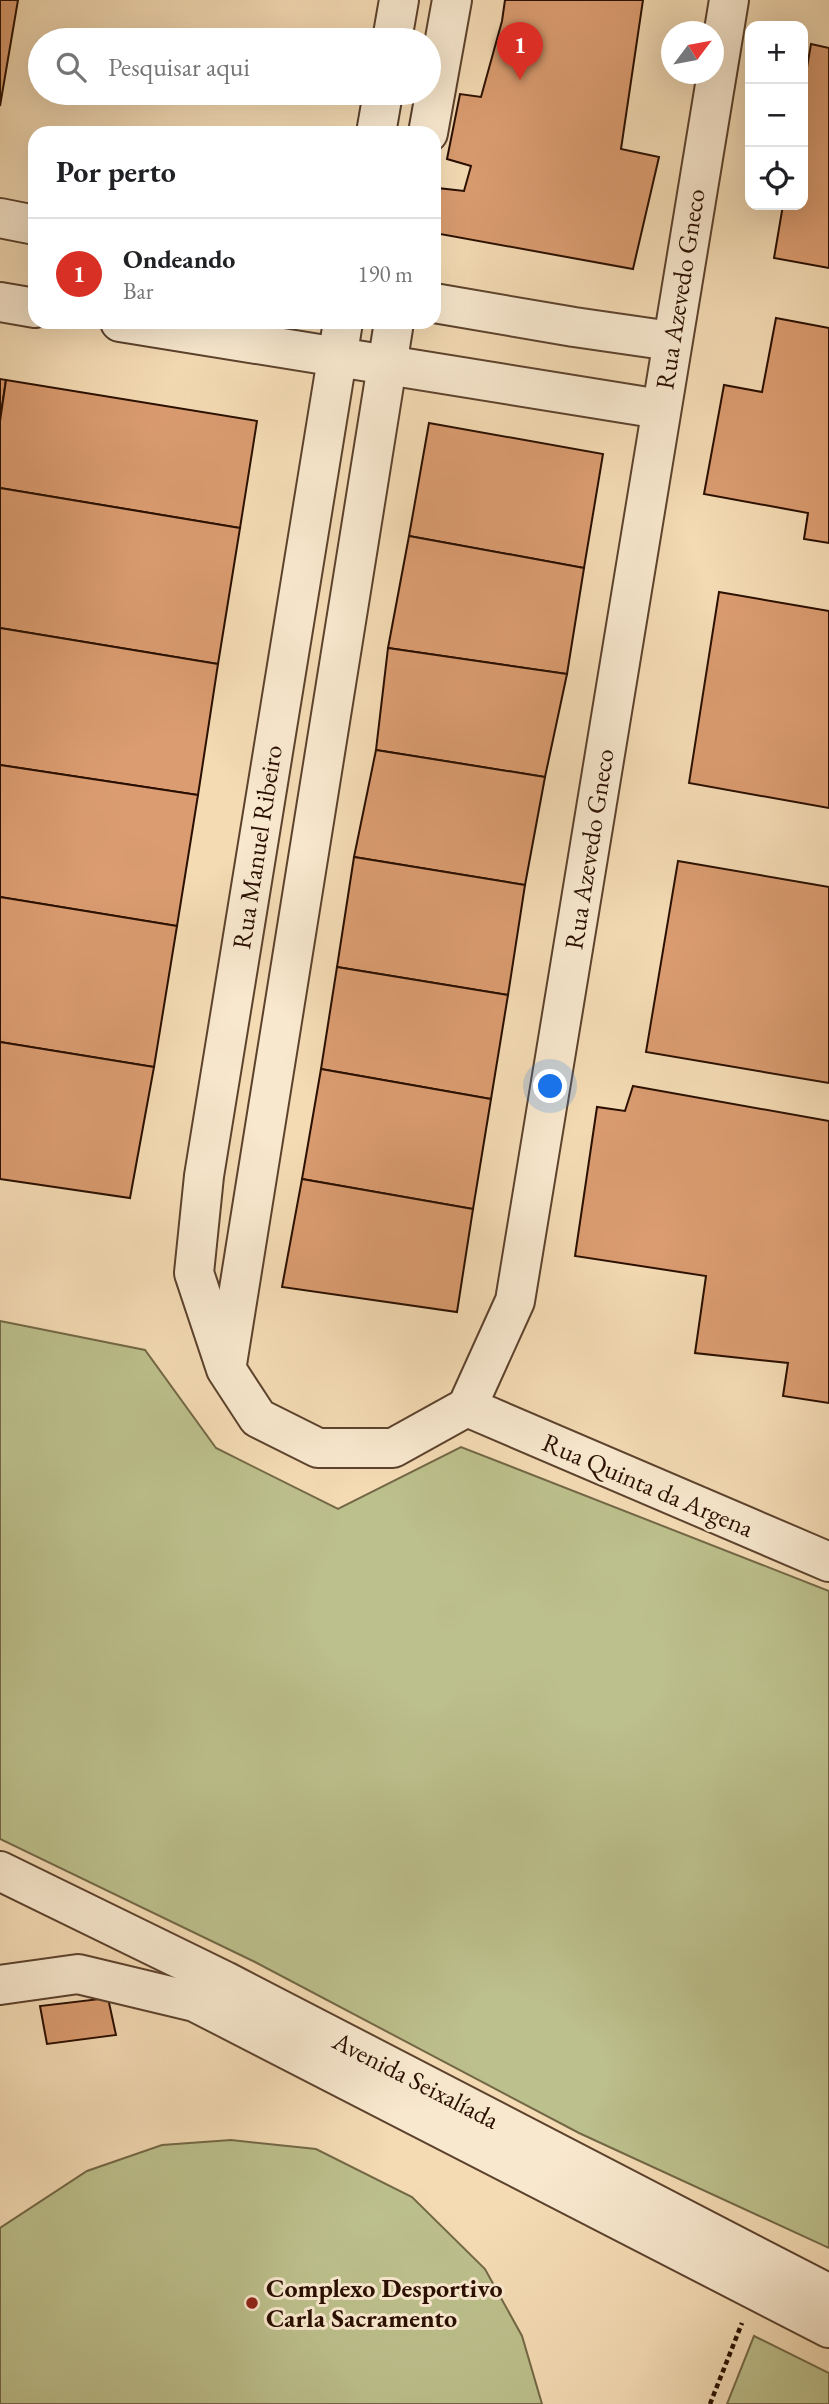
<!DOCTYPE html>
<html lang="pt">
<meta charset="utf-8">
<style>
:root{--surface:#fff;--page:#f6f6f6;--text:#202124;--muted:#757577;--line:#e0e0e0;--accent:#d93025}
body{margin:0;font-family:"EB Garamond",serif;background:var(--page);color:var(--text)}
.controls{position:absolute;right:21px;top:21px;display:grid;overflow:hidden;border-radius:14px;box-shadow:0 7px 28px #0002}
.controls button{width:63px;height:63px;display:grid;place-items:center;padding:0;border:0;border-bottom:2px solid var(--line);background:var(--surface);color:var(--text);font:35px sans-serif}
.compass{position:absolute;left:661px;top:21px;width:63px;height:63px;border-radius:50%;background:var(--surface);box-shadow:0 7px 28px #0002;rotate:58deg}
.you{position:absolute;left:551px;top:1087px;width:24px;height:24px;margin:-18px;border:5px solid #fff;border-radius:50%;background:#1a73e8;box-shadow:0 0 0 10px #1a73e833}
.badge{display:grid;place-items:center;width:46px;height:46px;border-radius:50%;background:var(--accent);color:#fff;font-size:23px;font-weight:700}
.pin{position:absolute;translate:-50% -58px;filter:drop-shadow(0 2px 4px #0008)}
.pin::after{content:'';position:absolute;top:37px;width:24px;height:21px;background:inherit;clip-path:polygon(0 0,100% 0,50% 100%)}
.list{margin:0;padding:0;list-style:none}
h2{display:flex;justify-content:space-between;align-items:center;height:91px;margin:0;padding:0 28px;font-size:30px}
h2 small{font-size:23px;font-weight:400;color:var(--muted)}
.list li{display:grid;grid-template-columns:46px 1fr auto;gap:21px;align-items:center;box-sizing:border-box;height:112px;padding:0 28px;border-top:2px solid var(--line)}
.list b{display:block;font-size:26px;white-space:nowrap}
.list p{margin:0;font-size:23px;white-space:nowrap;color:var(--muted)}
.list em{font-size:23px;font-style:normal;color:var(--muted)}
.icon{flex:none;width:38px;height:38px;fill:none;stroke:currentColor;stroke-width:2;stroke-linecap:round;stroke-linejoin:round}
.map{position:relative;flex:none;width:829px;height:2404px;overflow:hidden}
.search{position:absolute;background:var(--surface);box-shadow:0 7px 28px #0002;left:28px;top:28px;width:413px;height:77px;display:flex;align-items:center;gap:18px;box-sizing:border-box;padding:0 24px;border-radius:38px;color:var(--muted);font-size:26px}
.panel{position:absolute;background:var(--surface);box-shadow:0 7px 28px #0002;left:28px;top:126px;width:413px;height:203px;border-radius:21px}
.map>svg:first-child{display:block}
.green{fill:#bcc08c;stroke:#736846;stroke-width:2}
.building{fill:#da9c70;stroke:#2a0f00;stroke-width:2}
.lines{fill:none;stroke-linecap:round;stroke-linejoin:round}
.minor-casing{stroke:#5c422d;stroke-width:42}
.path{stroke:#2a0f00;stroke-width:4.5;stroke-dasharray:5 3.5;stroke-linecap:butt}
.minor{stroke:#f8e8ce;stroke-width:38}
.poi-dot{fill:#8f2418;stroke:#f8e8ce;stroke-width:2.5}
.labels{text-anchor:middle;stroke-width:6;stroke-linejoin:round;paint-order:stroke}
.street-label{font-size:26px;fill:#2a0f00;stroke:#f8e8ce}
.poi-label{font-size:26px;font-weight:bold;fill:#2a0f00;stroke:#f8e8ce;text-anchor:start}
</style>
<div class="map">
<svg width="829" height="2404" viewBox="0 0 829 2404">
<rect width="100%" height="100%" fill="#f4dbb4"/>
<filter id="stains"><feTurbulence type="fractalNoise" baseFrequency=".00286" numOctaves="4"/><feColorMatrix values="0 0 0 0 .2 0 0 0 0 .09 0 0 0 0 .02 0 0 0 .5 -.17"/></filter>
<radialGradient id="worn" r=".72"><stop offset=".6" stop-color="#630" stop-opacity="0"/><stop offset="1" stop-color="#630" stop-opacity=".3"/></radialGradient>
<g class="green">
<path d="M0,1321L145,1350L216,1448L338,1509L461,1447L829,1591V2248L579,2133L255,1962L0,1839Z"/>
<path d="M231,2140L316,2149L412,2197L485,2269L522,2336L542,2404H0V2228L87,2171L162,2145Z"/>
<path d="M754,2336L829,2373V2404H727Z"/>
</g>
<g class="building">
<path d="M0,0H18L0,106Z"/>
<path d="M505,0H643L621,149L659,157L633,269L440,234L437,188L464,191L471,166L447,159L460,94L481,97L502,21Z"/>
<path d="M811,44L829,48V268L774,258L783,205H803V91Z"/>
<path d="M776,318L829,328V543L804,539L808,513L704,494L724,385L762,392Z"/>
<path d="M0,379L6,380L0,421Z"/>
<path d="M6,380L257,421L240,528L0,488V421Z"/>
<path d="M429,423L603,454L584,568L409,536Z"/>
<path d="M0,488L240,528L218,664L0,628Z"/>
<path d="M409,536L584,568L567,674L388,648Z"/>
<path d="M719,592L829,611V808L689,783Z"/>
<path d="M0,628L218,664L198,795L0,765Z"/>
<path d="M388,648L567,674L545,777L376,750Z"/>
<path d="M376,750L545,777L525,885L354,857Z"/>
<path d="M0,765L198,795L177,926L0,897Z"/>
<path d="M354,857L525,885L508,995L337,967Z"/>
<path d="M678,861L829,887V1083L646,1052Z"/>
<path d="M0,897L177,926L154,1067L0,1042Z"/>
<path d="M337,967L508,995L491,1099L321,1069Z"/>
<path d="M0,1042L154,1067L130,1198L0,1179Z"/>
<path d="M321,1069L491,1099L473,1209L302,1179Z"/>
<path d="M633,1086L829,1121V1403L783,1396L788,1363L695,1353L706,1276L575,1256L597,1107L625,1111Z"/>
<path d="M302,1179L473,1209L457,1312L282,1287Z"/>
<path d="M108,1998L116,2035L47,2044L40,2006Z"/>
</g>
<g class="lines">
<g class="minor-casing">
<g id="minor">
<path d="M392,40L399,0"/>
<path d="M376,133L383,93"/>
<path d="M428,133L452,0"/>
<path d="M0,218L35,225"/>
<path d="M0,302L35,308"/>
<path d="M434,303L574,327L671,341"/>
<path d="M120,322L660,409"/>
<path d="M343,322L204,1176L194,1273L226,1369L258,1418L318,1448H393L467,1407L515,1301L729,0"/>
<path d="M227,1364L394,322"/>
<path d="M467,1407L829,1562"/>
<path d="M0,1871L225,1981L829,2294"/>
<path d="M0,1985L78,1974L195,2002L829,2328"/>
</g>
</g>
<path class="path" d="M710,2404L742,2323"/>
<use href="#minor" class="minor"/>
</g>
<circle class="poi-dot" cx="252" cy="2303" r="7"/>
<g class="labels">
<g class="street-label">
<text transform="translate(680 289) rotate(-81)" y="9">Rua Azevedo Gneco</text>
<text transform="translate(257 847) rotate(-81)" y="9">Rua Manuel Ribeiro</text>
<text transform="translate(589 849) rotate(-81)" y="9">Rua Azevedo Gneco</text>
<text transform="translate(648 1485) rotate(23)" y="9">Rua Quinta da Argena</text>
<text transform="translate(416 2080) rotate(27)" y="9">Avenida Seixalíada</text>
</g>
<g class="poi-label">
<text x="266" y="2297">Complexo Desportivo<tspan x="266" dy="30">Carla Sacramento</tspan></text>
</g>
</g>
<rect width="100%" height="100%" filter="url(#stains)"/>
<rect width="100%" height="100%" fill="url(#worn)"/>
</svg>
<div class="controls">
<button>+</button>
<button>−</button>
<button><svg class="icon" aria-label="locate" viewBox="0 0 24 24"><circle cx="12" cy="12" r="6"/><path d="M12 2v4M12 18v4M2 12h4M18 12h4"/></svg></button>
</div>
<svg class="compass" viewBox="-18 -18 36 36"><path d="M0-13l5 13h-10z" fill="#e53935"/><path d="M0 13l5-13h-10z" fill="#757577"/></svg>
<div class="you"></div>
<div class="pin badge" style="left:520px;top:80px">1</div>
<div class="search"><svg class="icon" aria-label="search" viewBox="0 0 24 24"><circle cx="10" cy="10" r="6"/><path d="M15 15l6 6"/></svg>Pesquisar aqui</div>
<section class="panel">
<h2>Por perto<small></small></h2>
<ul class="list">
<li><span class="badge">1</span><div><b>Ondeando</b><p>Bar</p></div><em>190 m</em></li>
</ul>
</section>
</div>
